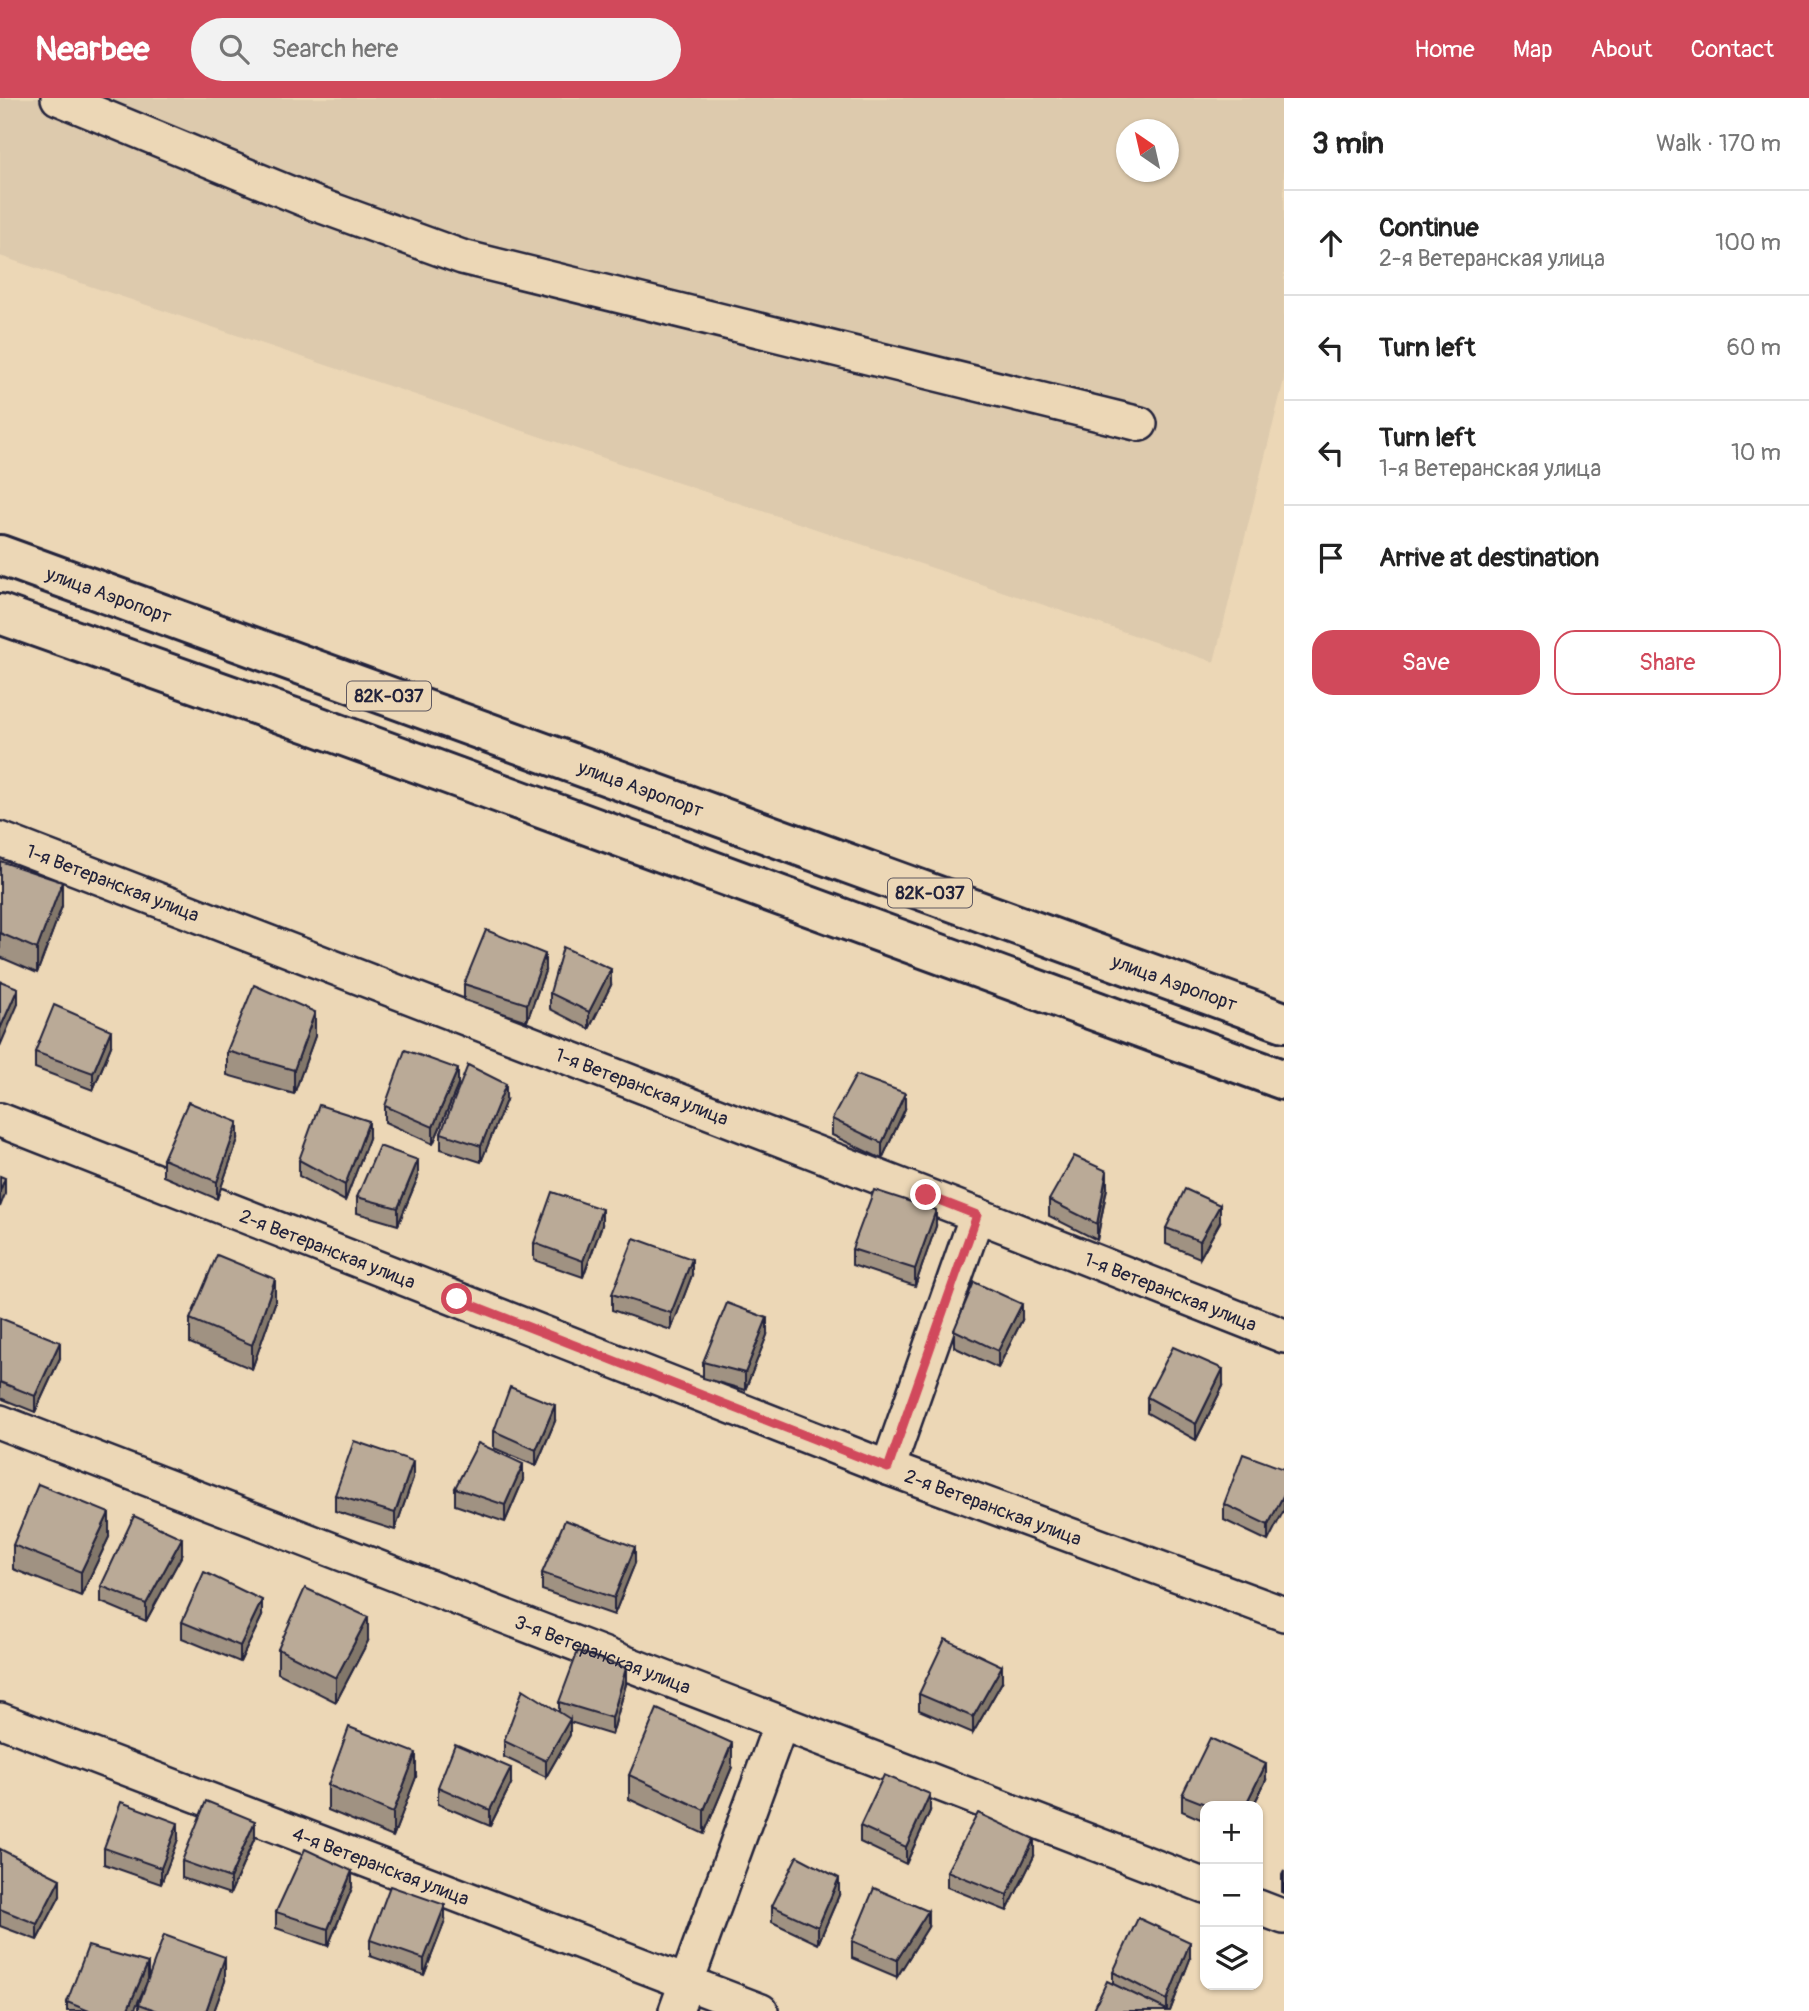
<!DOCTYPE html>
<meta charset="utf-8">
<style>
:root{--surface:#fff;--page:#f2f2f2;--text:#222;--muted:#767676;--line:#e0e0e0;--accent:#d1495b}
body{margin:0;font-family:Pangolin,sans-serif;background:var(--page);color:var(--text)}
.controls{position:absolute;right:21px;bottom:21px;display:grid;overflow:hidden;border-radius:14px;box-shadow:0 2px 5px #0004}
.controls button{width:63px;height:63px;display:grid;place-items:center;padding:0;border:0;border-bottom:2px solid var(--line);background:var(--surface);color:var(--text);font:35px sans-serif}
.compass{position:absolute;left:1116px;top:21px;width:63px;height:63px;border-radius:50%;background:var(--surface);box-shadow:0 2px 5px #0004;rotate:326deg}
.stop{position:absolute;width:21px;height:21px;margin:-16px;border:5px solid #d1495b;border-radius:50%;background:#fff}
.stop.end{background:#d1495b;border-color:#fff;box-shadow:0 2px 7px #0008}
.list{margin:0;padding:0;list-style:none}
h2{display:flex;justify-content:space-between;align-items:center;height:91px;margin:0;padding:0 28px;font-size:30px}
h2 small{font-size:23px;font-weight:400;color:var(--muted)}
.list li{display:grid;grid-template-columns:46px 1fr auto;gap:21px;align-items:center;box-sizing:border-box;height:105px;padding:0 28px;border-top:2px solid var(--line)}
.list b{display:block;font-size:26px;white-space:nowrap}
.list p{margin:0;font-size:23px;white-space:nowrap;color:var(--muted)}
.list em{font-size:23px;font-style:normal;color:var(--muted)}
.actions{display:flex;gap:14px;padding:21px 28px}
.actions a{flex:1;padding:16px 0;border:2px solid var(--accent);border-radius:21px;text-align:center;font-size:24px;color:var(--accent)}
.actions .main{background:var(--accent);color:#fff}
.icon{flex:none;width:38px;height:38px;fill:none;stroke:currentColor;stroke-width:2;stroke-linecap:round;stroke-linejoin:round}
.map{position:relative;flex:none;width:1284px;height:1913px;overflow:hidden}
header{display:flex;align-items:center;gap:42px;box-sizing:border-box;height:98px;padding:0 35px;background:var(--accent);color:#fff}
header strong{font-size:33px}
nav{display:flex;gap:38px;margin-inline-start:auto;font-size:24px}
.search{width:490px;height:63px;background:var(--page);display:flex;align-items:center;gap:18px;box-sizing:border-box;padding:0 24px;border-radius:38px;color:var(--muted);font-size:26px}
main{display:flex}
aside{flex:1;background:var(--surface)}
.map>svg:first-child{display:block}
.built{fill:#ddcaad;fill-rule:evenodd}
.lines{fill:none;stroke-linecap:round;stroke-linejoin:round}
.minor-casing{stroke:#22223b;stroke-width:38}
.major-casing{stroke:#22223b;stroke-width:44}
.minor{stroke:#ecd7b6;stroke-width:33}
.major{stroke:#ecd7b6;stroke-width:38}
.wall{fill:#a09282;stroke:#22223b;stroke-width:2}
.shaded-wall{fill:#82776a;stroke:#22223b;stroke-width:2}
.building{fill:#baaa97;stroke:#22223b;stroke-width:2}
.route{stroke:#d1495b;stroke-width:9}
.labels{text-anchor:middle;stroke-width:7;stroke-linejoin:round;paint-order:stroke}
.shield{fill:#ecd7b6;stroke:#5f5860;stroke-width:2}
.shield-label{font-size:18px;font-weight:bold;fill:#22223b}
.street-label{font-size:19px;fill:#22223b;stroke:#ecd7b6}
</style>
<header>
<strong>Nearbee</strong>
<div class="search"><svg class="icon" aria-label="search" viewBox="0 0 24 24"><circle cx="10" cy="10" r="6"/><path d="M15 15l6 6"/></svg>Search here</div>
<nav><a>Home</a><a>Map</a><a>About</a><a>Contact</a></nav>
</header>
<main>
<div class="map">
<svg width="1284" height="1913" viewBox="0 0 1284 1913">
<rect width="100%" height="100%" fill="#ecd7b6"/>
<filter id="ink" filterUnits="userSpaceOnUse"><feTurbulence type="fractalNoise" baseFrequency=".0143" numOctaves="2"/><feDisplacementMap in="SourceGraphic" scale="14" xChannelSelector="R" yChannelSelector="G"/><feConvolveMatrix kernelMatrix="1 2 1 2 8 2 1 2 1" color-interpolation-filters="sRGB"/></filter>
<g filter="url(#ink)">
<path class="built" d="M0,0H1284V282L1214,564L0,158ZM1126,32H1168V74H1126Z"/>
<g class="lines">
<g class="minor-casing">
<g id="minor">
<path d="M58,0L316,106L462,159L1140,326"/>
<path id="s1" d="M0,741L977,1117L1284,1238"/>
<path id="s2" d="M0,1022L888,1370L1284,1516"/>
<path id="s3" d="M0,1324L1205,1788"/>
<path d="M888,1370L977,1117"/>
<path id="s4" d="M0,1622L761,1913"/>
<path d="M1258,1809L1284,1819"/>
<path d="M676,1913L781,1625"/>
</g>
</g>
<g class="major-casing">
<g id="major">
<path id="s5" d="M0,457L1284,924"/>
<path d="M0,516L314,627L1284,982"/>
</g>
</g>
<use href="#minor" class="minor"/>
<use href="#major" class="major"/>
</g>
<g class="wall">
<path d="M0,763L62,808L37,875L0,859Z"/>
<path d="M545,873L527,923L464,902V886Z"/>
<path d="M611,887L589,931L550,911V895Z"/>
<path d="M315,938L294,996L227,977V953Z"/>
<path d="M111,948L93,992L35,970V954Z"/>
<path d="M458,987L433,1046L385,1024V1008Z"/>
<path d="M506,1002L481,1064L441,1051V1035Z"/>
<path d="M905,1011L882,1061L832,1037V1021Z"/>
<path d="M369,1040L345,1103L299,1078V1062Z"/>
<path d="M238,1041L217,1101L163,1078V1061Z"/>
<path d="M418,1079L398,1127L357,1115V1099Z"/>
<path d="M1107,1090L1097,1142L1049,1118V1102Z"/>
<path d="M1220,1124L1200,1160L1166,1146V1130Z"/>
<path d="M602,1127L583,1179L534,1162V1145Z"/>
<path d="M936,1128L915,1188L852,1167V1151Z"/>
<path d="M692,1177L671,1232L612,1212V1196Z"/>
<path d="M275,1205L252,1271L190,1245V1221Z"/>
<path d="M0,1220L60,1260L35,1314L0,1300Z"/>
<path d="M1022,1222L998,1270L954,1249V1232Z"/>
<path d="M767,1237L745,1292L703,1280V1264Z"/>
<path d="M1223,1288L1196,1342L1147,1315V1299Z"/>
<path d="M555,1323L536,1368L494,1350V1333Z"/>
<path d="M1284,1371L1268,1443L1224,1422V1406Z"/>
<path d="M413,1380L395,1432L335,1413V1397Z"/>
<path d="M523,1382L505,1424L455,1407V1390Z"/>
<path d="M109,1439L81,1498L13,1471V1447Z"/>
<path d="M182,1457L146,1523L101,1504V1488Z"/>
<path d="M635,1465L614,1517L542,1492V1475Z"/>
<path d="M262,1518L240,1564L182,1540V1524Z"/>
<path d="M368,1543L336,1604L278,1575V1551Z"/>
<path d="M1002,1584L973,1635L919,1612V1596Z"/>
<path d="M626,1586L612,1637L570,1624V1637L546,1679L504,1659V1643L559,1614V1604Z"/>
<path d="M732,1669L704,1736L629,1701V1677Z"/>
<path d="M416,1679L393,1739L328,1712V1687Z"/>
<path d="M1266,1682L1253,1708H1205V1723L1182,1713V1697Z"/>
<path d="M511,1686L490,1728L438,1706V1689Z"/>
<path d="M930,1713L906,1766L860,1744V1728Z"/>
<path d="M255,1739L230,1796L182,1780V1763Z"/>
<path d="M178,1741L161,1786L104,1766V1750Z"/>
<path d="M0,1751L60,1798L37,1842L0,1828Z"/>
<path d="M1034,1758L1007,1813L947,1789V1773Z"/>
<path d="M1284,1773V1795L1282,1794V1777Z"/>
<path d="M352,1790L328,1848L276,1830V1814Z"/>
<path d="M839,1797L818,1846L772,1824V1808Z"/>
<path d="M445,1823L424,1877L370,1858V1842Z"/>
<path d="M928,1829L897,1879L852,1860V1843Z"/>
<path d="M1190,1861L1170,1913H1093L1113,1886V1874Z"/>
<path d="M225,1883L214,1913H139V1906Z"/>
<path d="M67,1904L134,1913H67Z"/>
</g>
<g class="shaded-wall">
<path d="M62,784V808L37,875V851Z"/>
<path d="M545,856V873L527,923V906Z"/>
<path d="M611,871V887L589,931V914Z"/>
<path d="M18,890V906L0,948V931Z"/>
<path d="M315,914V938L294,996V972Z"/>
<path d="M111,932V948L93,992V975Z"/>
<path d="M458,971V987L433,1046V1029Z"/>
<path d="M506,986V1002L481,1064V1048Z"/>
<path d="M905,995V1011L882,1061V1045Z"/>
<path d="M369,1023V1040L345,1103V1087Z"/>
<path d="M238,1024V1041L217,1101V1084Z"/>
<path d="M418,1062V1079L398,1127V1110Z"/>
<path d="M1107,1073V1090L1097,1142V1126Z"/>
<path d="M5,1080V1096L0,1109V1093Z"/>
<path d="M1220,1107V1124L1200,1160V1143Z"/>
<path d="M602,1111V1127L583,1179V1163Z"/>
<path d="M936,1112V1128L915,1188V1171Z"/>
<path d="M692,1161V1177L671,1232V1215Z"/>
<path d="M275,1181V1205L252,1271V1247Z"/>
<path d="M1022,1206V1222L998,1270V1253Z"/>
<path d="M767,1220V1237L745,1292V1275Z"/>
<path d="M60,1244V1260L35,1314V1298Z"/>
<path d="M1223,1271V1288L1196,1342V1326Z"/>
<path d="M555,1307V1323L536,1368V1352Z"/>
<path d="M413,1363V1380L395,1432V1415Z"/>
<path d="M523,1366V1382L505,1424V1407Z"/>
<path d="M1284,1396V1412L1268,1443V1427Z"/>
<path d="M109,1415V1439L81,1498V1474Z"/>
<path d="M182,1440V1457L146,1523V1506Z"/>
<path d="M635,1449V1465L614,1517V1500Z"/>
<path d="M262,1502V1518L240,1564V1548Z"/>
<path d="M368,1519V1543L336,1604V1580Z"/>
<path d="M1002,1568V1584L973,1635V1619Z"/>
<path d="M626,1570V1586L612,1637V1620Z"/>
<path d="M570,1621V1637L546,1679V1663Z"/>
<path d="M732,1645V1669L704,1736V1712Z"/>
<path d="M416,1655V1679L393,1739V1715Z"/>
<path d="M1266,1666V1682L1253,1708H1245Z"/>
<path d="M511,1670V1686L490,1728V1712Z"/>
<path d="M930,1696V1713L906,1766V1749Z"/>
<path d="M255,1723V1739L230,1796V1780Z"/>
<path d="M178,1725V1741L161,1786V1770Z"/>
<path d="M1034,1741V1758L1007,1813V1797Z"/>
<path d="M352,1773V1790L328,1848V1831Z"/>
<path d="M839,1780V1797L818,1846V1829Z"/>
<path d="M60,1781V1798L37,1842V1826Z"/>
<path d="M445,1807V1823L424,1877V1861Z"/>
<path d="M928,1813V1829L897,1879V1862Z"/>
<path d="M1190,1844V1861L1170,1913H1167V1902Z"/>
<path d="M225,1859V1883L214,1913H206Z"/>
<path d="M148,1865V1882L134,1913H127Z"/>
</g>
<g class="building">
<path d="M0,763L62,784L37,851L0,835Z"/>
<path d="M486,832L545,856L527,906L464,886Z"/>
<path d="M563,849L611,871L589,914L550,895Z"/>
<path d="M0,883L18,890L0,931Z"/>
<path d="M254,887L315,914L294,972L227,953Z"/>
<path d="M54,907L111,932L93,975L35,954Z"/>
<path d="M405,952L458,971L433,1029L385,1008Z"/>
<path d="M468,967L506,986L481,1048L441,1035Z"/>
<path d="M856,977L905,995L882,1045L832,1021Z"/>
<path d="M188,1004L238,1024L217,1084L163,1061Z"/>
<path d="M319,1007L369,1023L345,1087L299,1062Z"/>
<path d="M379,1048L418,1062L398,1110L357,1099Z"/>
<path d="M1074,1058L1107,1073L1097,1126L1049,1102Z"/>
<path d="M0,1078L5,1080L0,1093Z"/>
<path d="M1185,1091L1220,1107L1200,1143L1166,1130Z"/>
<path d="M874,1092L936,1112L915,1171L852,1151Z"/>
<path d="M552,1094L602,1111L583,1163L534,1145Z"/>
<path d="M634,1140L692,1161L671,1215L612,1196Z"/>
<path d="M217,1157L275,1181L252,1247L190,1221Z"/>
<path d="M974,1184L1022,1206L998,1253L954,1232Z"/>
<path d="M727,1205L767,1220L745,1275L703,1264Z"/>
<path d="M0,1220L60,1244L35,1298L0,1284Z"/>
<path d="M1173,1249L1223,1271L1196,1326L1147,1299Z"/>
<path d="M510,1289L555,1307L536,1352L494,1333Z"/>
<path d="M354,1343L413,1363L395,1415L335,1397Z"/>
<path d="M478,1345L523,1366L505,1407L455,1390Z"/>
<path d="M1243,1356L1284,1371V1396L1268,1427L1224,1406Z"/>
<path d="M38,1386L109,1415L81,1474L13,1447Z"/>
<path d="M134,1418L182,1440L146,1506L101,1488Z"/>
<path d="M565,1422L635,1449L614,1500L542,1475Z"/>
<path d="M204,1474L262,1502L240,1548L182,1524Z"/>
<path d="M305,1490L368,1519L336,1580L278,1551Z"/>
<path d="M945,1541L1002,1568L973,1619L919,1596Z"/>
<path d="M578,1553L626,1570L612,1620L559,1604Z"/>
<path d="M523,1591L570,1621L546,1663L504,1643Z"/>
<path d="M657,1611L732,1645L704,1712L629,1677Z"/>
<path d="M349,1629L416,1655L393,1715L328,1687Z"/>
<path d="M1210,1640L1266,1666L1245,1708H1210L1182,1697Z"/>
<path d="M455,1646L511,1670L490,1712L438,1689Z"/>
<path d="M884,1677L930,1696L906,1749L860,1728Z"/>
<path d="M206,1703L255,1723L230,1780L182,1763Z"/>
<path d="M121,1704L178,1725L161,1770L104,1750Z"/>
<path d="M978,1715L1034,1741L1007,1797L947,1773Z"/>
<path d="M0,1751L60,1781L37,1826L0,1811Z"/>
<path d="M305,1751L352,1773L328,1831L276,1814Z"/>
<path d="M797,1758L839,1780L818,1829L772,1808Z"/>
<path d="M390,1788L445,1807L424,1861L370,1842Z"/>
<path d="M874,1790L928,1813L897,1862L852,1843Z"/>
<path d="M1138,1820L1190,1844L1167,1902L1113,1874Z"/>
<path d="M164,1837L225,1859L206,1913H158L139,1906Z"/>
<path d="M88,1848L148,1865L127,1913H89L67,1904Z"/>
<path d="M1107,1883L1165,1911L1164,1913H1093Z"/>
</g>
</g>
<g class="lines" filter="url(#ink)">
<path class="route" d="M457,1201L888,1370L977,1117L926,1097"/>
</g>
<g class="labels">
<g class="shield">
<rect x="347" y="583.5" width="84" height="29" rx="5"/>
<rect x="888" y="780.5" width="84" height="29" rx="5"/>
</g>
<g class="shield-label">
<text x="389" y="604">82К-037</text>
<text x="930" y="801">82К-037</text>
</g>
<g class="street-label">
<text dy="7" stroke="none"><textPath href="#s5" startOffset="116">улица Аэропорт</textPath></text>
<text dy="7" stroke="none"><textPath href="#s5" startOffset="682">улица Аэропорт</textPath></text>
<text dy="7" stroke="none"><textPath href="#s1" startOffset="121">1-я Ветеранская улица</textPath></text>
<text dy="7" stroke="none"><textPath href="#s5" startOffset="1250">улица Аэропорт</textPath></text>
<text dy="7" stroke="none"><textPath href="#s1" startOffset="688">1-я Ветеранская улица</textPath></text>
<text dy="7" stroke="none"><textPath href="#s2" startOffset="352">2-я Ветеранская улица</textPath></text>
<text dy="7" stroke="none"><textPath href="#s1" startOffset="1255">1-я Ветеранская улица</textPath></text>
<text dy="7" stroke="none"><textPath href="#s2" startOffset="1066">2-я Ветеранская улица</textPath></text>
<text dy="7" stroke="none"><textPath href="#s3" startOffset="646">3-я Ветеранская улица</textPath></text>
<text dy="7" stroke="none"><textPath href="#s4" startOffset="408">4-я Ветеранская улица</textPath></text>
</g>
</g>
</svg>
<div class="controls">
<button>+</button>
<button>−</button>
<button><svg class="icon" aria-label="layers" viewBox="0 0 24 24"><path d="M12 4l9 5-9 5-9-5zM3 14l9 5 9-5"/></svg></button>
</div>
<svg class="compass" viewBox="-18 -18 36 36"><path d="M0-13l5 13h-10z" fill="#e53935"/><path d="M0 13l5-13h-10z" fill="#767676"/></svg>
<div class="stop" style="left:457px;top:1201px"></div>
<div class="stop end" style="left:926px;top:1097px"></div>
</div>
<aside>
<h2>3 min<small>Walk · 170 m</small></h2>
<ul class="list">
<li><svg class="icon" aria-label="ahead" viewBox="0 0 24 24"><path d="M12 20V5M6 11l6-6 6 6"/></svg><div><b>Continue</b><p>2-я Ветеранская улица</p></div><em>100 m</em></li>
<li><svg class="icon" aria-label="left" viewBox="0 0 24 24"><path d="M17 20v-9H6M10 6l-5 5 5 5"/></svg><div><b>Turn left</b></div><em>60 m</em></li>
<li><svg class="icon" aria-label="left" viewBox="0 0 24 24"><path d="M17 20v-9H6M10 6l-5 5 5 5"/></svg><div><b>Turn left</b><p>1-я Ветеранская улица</p></div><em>10 m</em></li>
<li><svg class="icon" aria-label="arrive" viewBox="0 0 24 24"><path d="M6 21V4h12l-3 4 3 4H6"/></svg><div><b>Arrive at destination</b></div></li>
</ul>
<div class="actions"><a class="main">Save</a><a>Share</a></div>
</aside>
</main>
